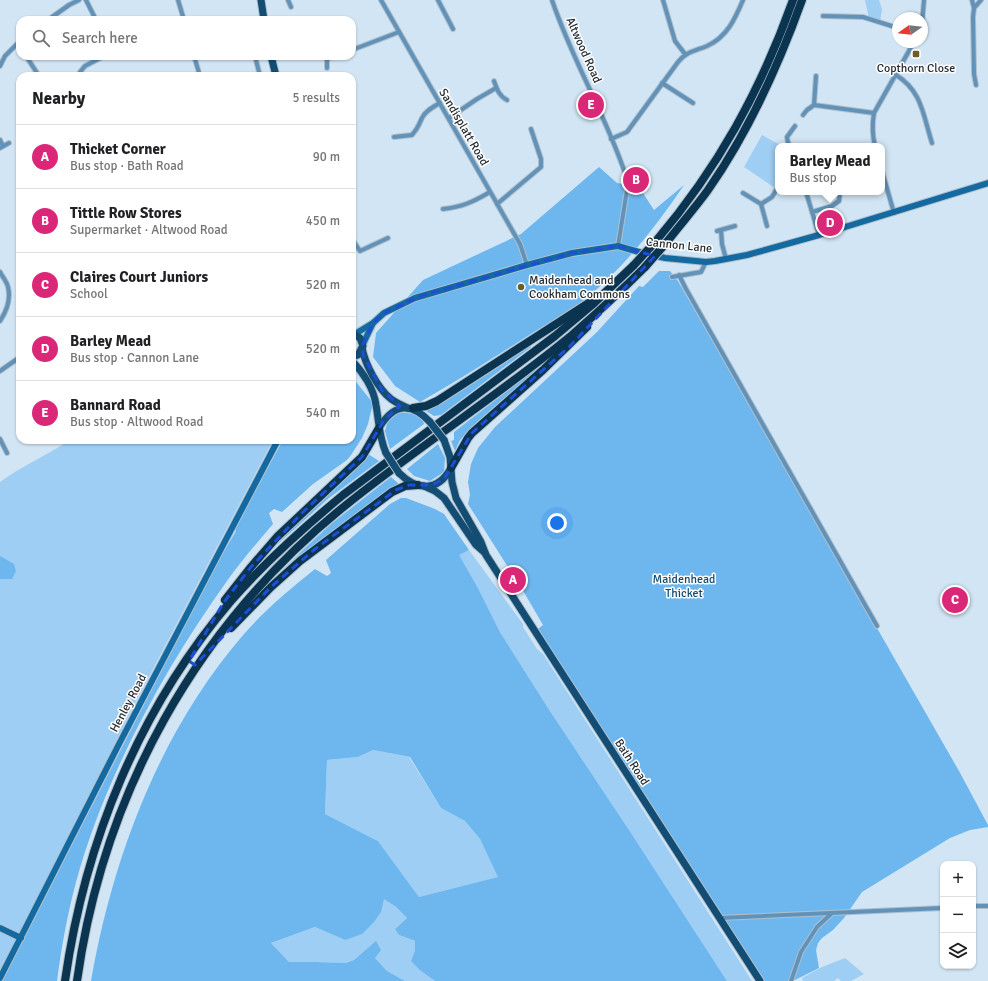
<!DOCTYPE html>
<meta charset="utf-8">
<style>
:root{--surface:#fff;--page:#f2f2f2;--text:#202124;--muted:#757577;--line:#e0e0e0;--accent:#db2777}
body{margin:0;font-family:Signika,sans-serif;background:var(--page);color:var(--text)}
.controls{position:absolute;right:12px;bottom:12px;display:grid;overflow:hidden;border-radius:8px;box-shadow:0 1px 3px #0004}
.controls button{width:36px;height:36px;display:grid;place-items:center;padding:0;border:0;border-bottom:1px solid var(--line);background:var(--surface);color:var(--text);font:20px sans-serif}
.compass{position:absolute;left:892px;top:12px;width:36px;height:36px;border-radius:50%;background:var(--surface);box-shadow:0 1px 3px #0004;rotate:256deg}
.you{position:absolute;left:557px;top:523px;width:14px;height:14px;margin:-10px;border:3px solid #fff;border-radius:50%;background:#1a73e8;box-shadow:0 0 0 6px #1a73e833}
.badge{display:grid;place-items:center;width:26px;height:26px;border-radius:50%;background:var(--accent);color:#fff;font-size:13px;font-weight:700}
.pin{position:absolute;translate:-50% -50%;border:2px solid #fff;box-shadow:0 1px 4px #0006}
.popup{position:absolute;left:775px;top:143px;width:110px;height:52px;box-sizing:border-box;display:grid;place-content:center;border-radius:8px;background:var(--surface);filter:drop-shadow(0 1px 3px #0005);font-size:13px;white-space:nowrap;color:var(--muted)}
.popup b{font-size:15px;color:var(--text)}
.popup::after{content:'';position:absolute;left:50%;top:100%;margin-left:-8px;border:8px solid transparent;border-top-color:var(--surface)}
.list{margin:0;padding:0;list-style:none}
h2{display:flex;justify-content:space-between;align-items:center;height:52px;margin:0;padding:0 16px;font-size:17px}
h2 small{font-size:13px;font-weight:400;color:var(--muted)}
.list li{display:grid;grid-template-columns:26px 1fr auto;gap:12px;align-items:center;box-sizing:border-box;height:64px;padding:0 16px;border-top:1px solid var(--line)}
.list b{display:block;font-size:15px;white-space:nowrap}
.list p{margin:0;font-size:13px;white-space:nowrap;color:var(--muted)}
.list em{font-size:13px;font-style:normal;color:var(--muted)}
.icon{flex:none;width:22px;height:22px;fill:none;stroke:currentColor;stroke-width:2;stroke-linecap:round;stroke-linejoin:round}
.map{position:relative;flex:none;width:988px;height:981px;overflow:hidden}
.search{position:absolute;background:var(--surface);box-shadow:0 1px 3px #0004;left:16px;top:16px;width:340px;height:44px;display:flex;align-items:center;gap:10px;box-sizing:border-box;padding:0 14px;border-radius:12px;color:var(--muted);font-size:15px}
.panel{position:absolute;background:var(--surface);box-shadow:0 1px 3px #0004;left:16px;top:72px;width:340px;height:372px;border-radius:12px}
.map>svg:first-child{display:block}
.green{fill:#9fcef4}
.forest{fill:#6eb7ee;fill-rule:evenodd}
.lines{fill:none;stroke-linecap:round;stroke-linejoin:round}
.street-casing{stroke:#afc0cd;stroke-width:6}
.secondary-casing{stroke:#afc0cd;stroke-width:8}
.primary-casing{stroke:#afc0cd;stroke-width:9}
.highway-casing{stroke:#afc0cd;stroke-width:10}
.street{stroke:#6392b8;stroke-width:4}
.secondary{stroke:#146aa0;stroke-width:6}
.primary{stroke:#134d73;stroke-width:7}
.highway{stroke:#0a3450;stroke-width:8}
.primary-bridge-casing{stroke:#afc0cd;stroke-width:9;stroke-linecap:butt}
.highway-bridge-casing{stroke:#afc0cd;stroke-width:10;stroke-linecap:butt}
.primary-bridge{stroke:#134d73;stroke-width:7}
.highway-bridge{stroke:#0a3450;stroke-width:8}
.marked{fill:none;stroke:#1d4ed8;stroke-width:3;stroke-dasharray:8 5;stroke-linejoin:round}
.poi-dot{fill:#6c5d2a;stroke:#fff;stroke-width:1.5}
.labels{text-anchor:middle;stroke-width:3;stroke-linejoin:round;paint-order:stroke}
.street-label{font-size:12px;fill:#252c32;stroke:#fff}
.poi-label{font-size:12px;fill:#252c32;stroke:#fff}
.park-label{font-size:12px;fill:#144a6f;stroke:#fff}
</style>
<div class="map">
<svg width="988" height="981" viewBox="0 0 988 981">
<rect width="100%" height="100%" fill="#d2e5f4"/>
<g class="green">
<path d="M865,0H879L882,9L880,22L869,18Z"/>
<path d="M762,135L782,146H778V183L775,188L744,167Z"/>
<path d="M70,440H273L132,709L83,809L0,970V482C22,466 47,455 70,440Z"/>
<path d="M469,550L523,624V627L537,649L543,654L752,981H727L633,836L548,708L500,632L478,588L458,554Z"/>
<path d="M373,750L409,757L441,808L465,821L480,839L499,877L419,897L378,841L325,814L327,760L358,757Z"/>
<path d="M383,898L396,907L407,918L395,929L399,935L415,941V951L421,971L435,981H405L387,971L375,958L376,942L354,960L346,963L317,962H289L271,943L315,927L345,940Z"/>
<path d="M845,958L864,974L851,981H841L838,978L834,981H803L802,978L822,967Z"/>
</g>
<g class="forest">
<path d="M599,167L617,183L639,187L654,210L684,185C655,228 623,269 583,301C568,313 550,322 534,332C496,356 459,380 420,402L395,386L373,357L376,333L423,280L521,234Z"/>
<path d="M659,271H670L678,281L959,771L988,825V827L970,830L950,838L862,892L844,918L833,930L822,938L818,943L816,950L819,968L793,981H765L538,629L543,625L525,594L468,504L470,495L468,482L471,464L478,448L495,427L597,332L639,286L643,287Z"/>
<path d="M530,345L531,347L441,415L434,416L426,411L446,400Z"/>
<path d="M541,365L542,366L477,422L460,440L455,451L451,441L454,440V432Z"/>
<path d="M352,377L373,403L368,424L362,438L351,455L347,460L313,484L282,512L274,509L269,513L273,524C257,543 241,561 227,581C166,666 110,768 80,868C69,905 62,943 57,981H2L193,609L220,558L236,531L234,529L283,440H352Z"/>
<path d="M400,412L414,414L422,418L424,424L390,449L385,431L388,420Z"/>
<path d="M438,444L445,458L444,472L430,481L414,476L407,469Z"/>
<path d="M368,454L379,461L329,498L270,551Z"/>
<path d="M391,477L399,484L314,546L269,584L305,548L331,524Z"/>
<path d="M401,498H406L435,509L444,514L469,550L459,555L478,588L500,632L548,708L633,836L727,981H435L421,971L411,961L415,951V941L399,935L395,929L407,918L396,907L384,899L381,912L374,922L362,934L345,940L315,927L271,943L289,962H317L346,963L354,960L376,941L381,950L375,958L387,971L405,981H91C113,856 160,731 244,634C265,610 290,589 315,569L327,576L331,573L326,560L390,504ZM373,750L410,757L441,808L465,821L480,839L498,877L419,897L378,841L325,814L327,760L358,757Z"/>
<path d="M0,556L14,564L16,571L12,579H0Z"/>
</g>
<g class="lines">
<g class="street-casing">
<g id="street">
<path d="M86,0L96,20"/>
<path d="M178,0L184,20"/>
<path d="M288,0L291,7"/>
<path d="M381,0L520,244L527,265"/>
<path d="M438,0L453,29"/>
<path d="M552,0C572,60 606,115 626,176L627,190L618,246"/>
<path d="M663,0L675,41L685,54"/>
<path d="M972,0L974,8"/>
<path d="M823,16L863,17L898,28"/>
<path d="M48,20L69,5L79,0"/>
<path d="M922,24L924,0"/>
<path d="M352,50L399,32"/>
<path d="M26,56L39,76"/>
<path d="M194,56L200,76"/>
<path d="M255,56L260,76"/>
<path d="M325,56L327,59V68"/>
<path d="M327,59L335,56"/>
<path d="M0,66L5,56L20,41"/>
<path d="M80,72L85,66L104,56"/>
<path d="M896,75C922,91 923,115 932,143"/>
<path d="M494,81C497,89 499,96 507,100"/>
<path d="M662,83L693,103"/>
<path d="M976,85L974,74L973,17L974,8L981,0"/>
<path d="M814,105L874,113"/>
<path d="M803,115L807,110L814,105L816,76"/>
<path d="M449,118L477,99L496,88"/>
<path d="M394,137L412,135C419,127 418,126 422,118C425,111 433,107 440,103"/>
<path d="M611,139L627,132L678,62C687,51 695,51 707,46C727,37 735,19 743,0"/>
<path d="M0,140L3,146"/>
<path d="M791,146L788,143L787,137L795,126"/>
<path d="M875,146C872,134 872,125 874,113L914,42"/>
<path d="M0,148L9,143"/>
<path d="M882,171L894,213"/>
<path d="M806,192L819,235"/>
<path d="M743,193L761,204L767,226"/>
<path d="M497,204L541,167V159L531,129"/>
<path d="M761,204L772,197L778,187"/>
<path d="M443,209C462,207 473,202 490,192"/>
<path d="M812,212L832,206L839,201L840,192"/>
<path d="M721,230L722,244L726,259"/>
<path d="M717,231L735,226"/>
<path d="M352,239L360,251L388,238"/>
<path d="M0,272C2,276 7,282 8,287C11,299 6,312 0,321"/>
<path d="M679,275L686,289L877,626"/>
<path d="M672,277L701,272L706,262"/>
<path d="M0,371L20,357"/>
<path d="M0,439L7,453"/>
<path d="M973,906H988"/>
<path d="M720,918L943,908"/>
<path d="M791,981L801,952L817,927L831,914"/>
</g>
</g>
<g class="secondary-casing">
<g id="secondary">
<path d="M355,334L373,323L384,313L415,298L527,265L572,253L618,246L639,252L665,258L706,262L715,261L747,255L819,235L988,183"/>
<path d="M363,344L373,323"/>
<path d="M0,928L21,938"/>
<path d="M0,978L119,744L278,440"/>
</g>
</g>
<g class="primary-casing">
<g id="primary">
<path d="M261,0L264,20"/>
<path d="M271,56L276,76"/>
<path d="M352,333L360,338L363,346L358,355L352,357"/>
<path d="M362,348C365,364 378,389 391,399C396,403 402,405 408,408"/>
<path d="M352,361C363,372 374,389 376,405C379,422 379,437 386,453"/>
<path d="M379,428C394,403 411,402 430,422"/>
<path d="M444,440L450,457L452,482L456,498L481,542L486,555L760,981"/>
<path d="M399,473C417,491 438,492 451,468"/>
<path d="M424,486L435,491L444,498L476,545L485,553"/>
</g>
</g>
<g class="highway-casing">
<g id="highway">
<path d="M656,241C718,168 761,90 793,0"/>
<path d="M666,243C680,225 695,208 708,190C749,131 778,67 802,0"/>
<path d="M413,408L426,406L437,401L590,302"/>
<path d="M451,468L468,438L472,433L543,370L587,327"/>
<path d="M225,600L251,567L277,537L362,457L379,428"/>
<path d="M231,628L271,587L300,561L392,492L405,486L418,485"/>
<path d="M65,981C85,841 139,709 231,601C265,562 303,528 343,495L555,336L592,305L634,265"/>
<path d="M77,981C103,795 195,628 341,509C416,448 498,396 572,335C597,313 621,291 645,267"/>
</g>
</g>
<use href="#street" class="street"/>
<use href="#secondary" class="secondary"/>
<use href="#primary" class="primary"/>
<use href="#highway" class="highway"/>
<g class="primary-bridge-casing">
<g id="primary-bridge">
<path d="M430,422L444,440"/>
<path d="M386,453L399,473"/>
</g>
</g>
<g class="highway-bridge-casing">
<g id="highway-bridge">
<path d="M634,265L656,241"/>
<path d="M645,267L666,243"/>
</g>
</g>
<use href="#primary-bridge" class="primary-bridge"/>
<use href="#highway-bridge" class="highway-bridge"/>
</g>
<path class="marked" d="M618,246L655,256L570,346L472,433L444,479L432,485H409L396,490L315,549L271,587L195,665L189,661L224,602L251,567L302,513L362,457L384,420L400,406L382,390L363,355V344L373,323L384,313L420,296L572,253Z"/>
<g class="poi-dot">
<rect x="912" y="50" width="8" height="8" rx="2"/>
<circle cx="521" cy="287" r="4"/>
</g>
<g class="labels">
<g class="street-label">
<text transform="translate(584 50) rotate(66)" y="4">Altwood Road</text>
<text transform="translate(464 127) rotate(60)" y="4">Sandisplatt Road</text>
<text transform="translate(679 245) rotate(6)" y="4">Cannon Lane</text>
<text transform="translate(128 703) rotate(-62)" y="4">Henley Road</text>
<text transform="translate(632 762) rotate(57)" y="4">Bath Road</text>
</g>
<g class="poi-label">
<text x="916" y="72">Copthorn Close</text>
<text x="529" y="284" text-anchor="start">Maidenhead and<tspan x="529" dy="14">Cookham Commons</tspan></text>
</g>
<g class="park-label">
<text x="684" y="583">Maidenhead<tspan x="684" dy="14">Thicket</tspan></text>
</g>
</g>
</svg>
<div class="controls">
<button>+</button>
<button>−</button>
<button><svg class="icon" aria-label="layers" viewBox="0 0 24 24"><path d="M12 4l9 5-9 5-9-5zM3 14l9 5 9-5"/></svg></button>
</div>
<svg class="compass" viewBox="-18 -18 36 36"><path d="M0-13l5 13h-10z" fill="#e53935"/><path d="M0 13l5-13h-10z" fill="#757577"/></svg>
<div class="you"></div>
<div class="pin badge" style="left:513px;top:580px">A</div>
<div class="pin badge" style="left:636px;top:180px">B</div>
<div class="pin badge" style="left:955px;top:600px">C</div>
<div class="pin badge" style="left:830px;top:223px">D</div>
<div class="popup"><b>Barley Mead</b>Bus stop</div>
<div class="pin badge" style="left:591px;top:105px">E</div>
<div class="search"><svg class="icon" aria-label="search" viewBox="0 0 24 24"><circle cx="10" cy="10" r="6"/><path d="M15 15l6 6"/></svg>Search here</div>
<section class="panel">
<h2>Nearby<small>5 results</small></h2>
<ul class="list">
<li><span class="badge">A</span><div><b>Thicket Corner</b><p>Bus stop · Bath Road</p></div><em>90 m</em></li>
<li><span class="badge">B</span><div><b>Tittle Row Stores</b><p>Supermarket · Altwood Road</p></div><em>450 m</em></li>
<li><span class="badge">C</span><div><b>Claires Court Juniors</b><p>School</p></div><em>520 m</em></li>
<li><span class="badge">D</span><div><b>Barley Mead</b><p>Bus stop · Cannon Lane</p></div><em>520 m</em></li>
<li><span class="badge">E</span><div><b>Bannard Road</b><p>Bus stop · Altwood Road</p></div><em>540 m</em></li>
</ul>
</section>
</div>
